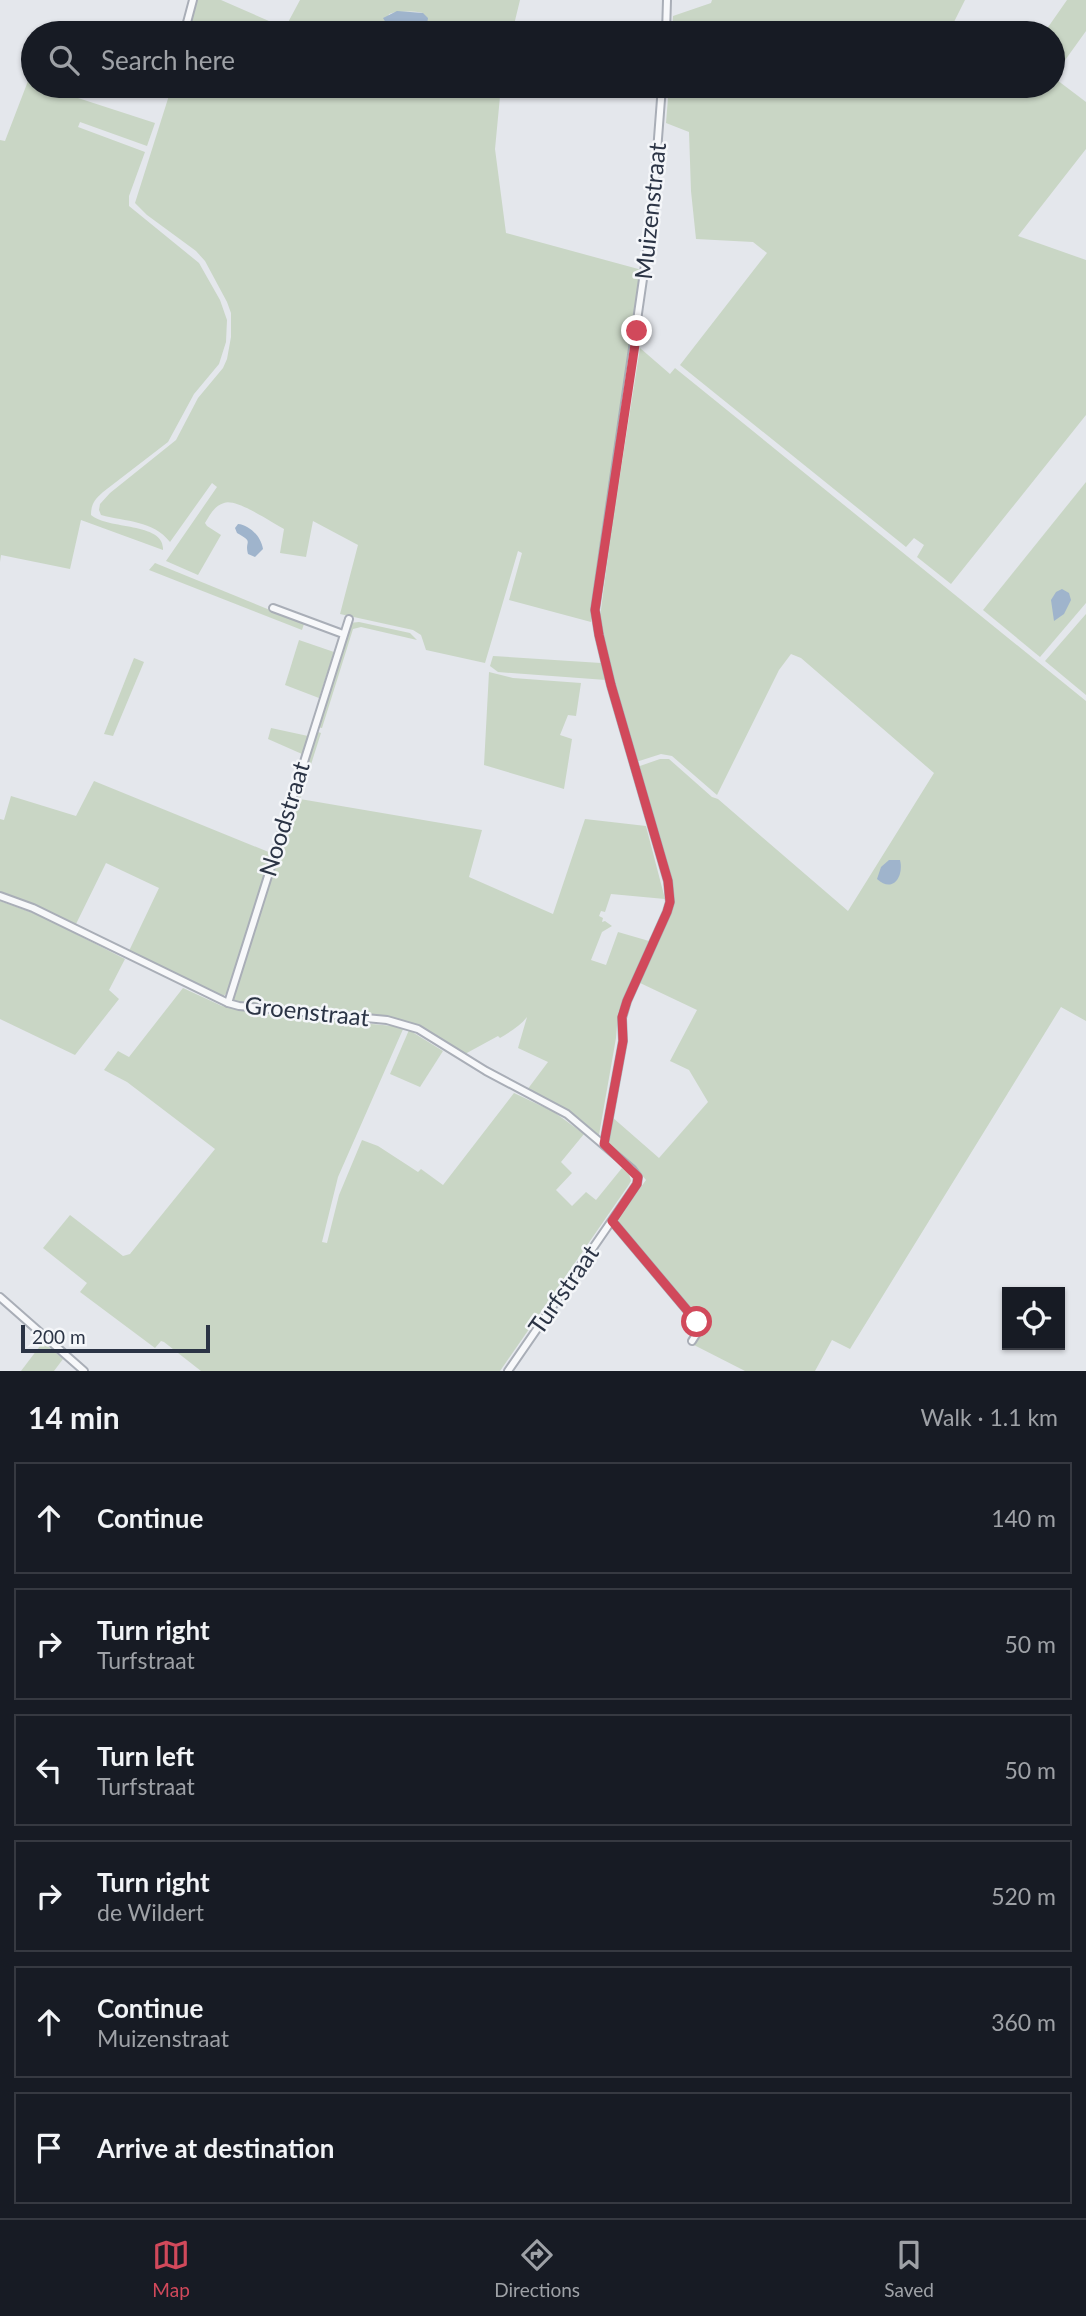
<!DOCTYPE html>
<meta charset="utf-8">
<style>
:root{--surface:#171b24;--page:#242831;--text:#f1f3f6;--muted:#9ea1a6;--line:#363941;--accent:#d1495b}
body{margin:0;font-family:Lato,sans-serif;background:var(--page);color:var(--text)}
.controls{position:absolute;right:21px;bottom:21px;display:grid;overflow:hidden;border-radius:0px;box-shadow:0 2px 5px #0004}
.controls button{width:63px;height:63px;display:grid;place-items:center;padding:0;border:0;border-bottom:2px solid var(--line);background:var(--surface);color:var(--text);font:35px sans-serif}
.scale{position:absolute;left:21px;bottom:18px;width:189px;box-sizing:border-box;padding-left:7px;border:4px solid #2b3445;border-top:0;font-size:19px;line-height:24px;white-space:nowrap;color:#2b3445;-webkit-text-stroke:5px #f4f6f9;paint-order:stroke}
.stop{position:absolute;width:21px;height:21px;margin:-16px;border:5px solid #d1495b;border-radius:50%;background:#fff}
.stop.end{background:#d1495b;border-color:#fff;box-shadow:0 2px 7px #0008}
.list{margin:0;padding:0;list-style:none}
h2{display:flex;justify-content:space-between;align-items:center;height:91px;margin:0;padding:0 28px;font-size:30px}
h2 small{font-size:23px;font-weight:400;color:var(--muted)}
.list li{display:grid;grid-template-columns:46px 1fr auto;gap:21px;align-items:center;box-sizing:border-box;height:112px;margin:0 14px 14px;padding:0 14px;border:2px solid var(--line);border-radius:0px}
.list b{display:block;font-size:26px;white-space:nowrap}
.list p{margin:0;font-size:23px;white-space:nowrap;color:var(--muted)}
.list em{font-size:23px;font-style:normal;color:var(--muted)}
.icon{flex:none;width:38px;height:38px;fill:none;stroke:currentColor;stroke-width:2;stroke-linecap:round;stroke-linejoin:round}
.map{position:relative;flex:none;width:1086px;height:1371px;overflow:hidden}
.search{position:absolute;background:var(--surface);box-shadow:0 2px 5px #0004;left:21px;right:21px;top:21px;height:77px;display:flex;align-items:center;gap:18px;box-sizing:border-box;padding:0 24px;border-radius:38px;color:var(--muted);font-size:26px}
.sheet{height:847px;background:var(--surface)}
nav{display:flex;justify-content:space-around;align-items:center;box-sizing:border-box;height:98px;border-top:2px solid var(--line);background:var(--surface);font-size:19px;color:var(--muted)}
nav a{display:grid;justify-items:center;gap:4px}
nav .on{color:var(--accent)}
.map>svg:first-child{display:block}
.green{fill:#c9d6c5}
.water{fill:#9fb4cc}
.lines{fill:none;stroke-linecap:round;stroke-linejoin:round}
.street-casing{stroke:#a9aeb7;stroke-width:10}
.street{stroke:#f7f8fa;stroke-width:6}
.route{stroke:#d1495b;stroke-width:9}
.labels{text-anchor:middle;stroke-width:5;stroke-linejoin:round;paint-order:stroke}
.street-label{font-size:24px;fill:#2b3445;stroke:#f4f6f9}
</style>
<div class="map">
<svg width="1086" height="1371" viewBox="0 0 1086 1371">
<rect width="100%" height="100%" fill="#e4e7ec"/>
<g class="green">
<path d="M196,0H221L285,28L300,0H520L512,33H411L415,23H420L424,25L423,13C413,11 398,11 389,14L384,30H372V33H188Z"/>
<path d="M712,0H965L949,32L950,33H672L673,16L711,3Z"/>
<path d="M1067,0H1086V31L1053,77L1086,102V149L1018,236L1086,260V415L951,584L917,557L924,545L914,538L906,547L680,365L767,253L753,242L696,239L691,191L689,132L666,123L669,86H1053V33H1044Z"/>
<path d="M28,81L33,83V86H41L155,123L147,146L80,122L78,127L145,152L129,196V206L199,263L220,300L227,320L226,342L219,364L194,394L168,442L103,492C95,499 91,504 91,515C108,530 165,522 163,550L81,520L70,569L1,555L0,562V140L5,141Z"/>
<path d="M172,86H501L495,149L506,233L642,270L602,530L591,622L509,600L522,553L518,551L485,663L426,650L421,635L413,630L340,614L358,545L313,521L306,557L280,553L284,529C271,522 236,498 224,503C214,506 210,515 205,523L207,526L221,535L198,575L166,561L217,487L212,483L170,542C153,520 126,522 101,515L99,510L100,504L110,493L176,440L198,398L223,368L227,359L231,337V313L227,302L205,261L196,251L147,215L135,203Z"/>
<path d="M640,348L670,374L675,368L1086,701V1021L1061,1007L850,1349L832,1340L815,1371H745L694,1345L707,1329L617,1220L646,1180L635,1167L607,1144L612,1117L659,1158L708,1102L689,1070L670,1061L697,1010L638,982L672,904L637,767L660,759H669L712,797L718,799L848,911L934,773L801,658L791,654L779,670L717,795L672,756L661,754L636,762L601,631L600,617L612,525Z"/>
<path d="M1086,482V603L1040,657L983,610Z"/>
<path d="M155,563L304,624L302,630L149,570Z"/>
<path d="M1086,614V695L1045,661Z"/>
<path d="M359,622L410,633L417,640L361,627L353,629L322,728L316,727L349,623Z"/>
<path d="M299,640L334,652L319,698L285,685Z"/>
<path d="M493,656L601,663L606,680L498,672L490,666Z"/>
<path d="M134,658L144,662L113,736L104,734Z"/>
<path d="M489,672L513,678L581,683L576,716L568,715L560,735L572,739L564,789L484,765Z"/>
<path d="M271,728L308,736L302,754L268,739Z"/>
<path d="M315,731L321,733L300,799L482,830L469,877L553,914L585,819L646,826L665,899L611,894L605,912L601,911L599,916L603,918L602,922L605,921L612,926L602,932L591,960L606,965L618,932L649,941L618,1013L616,1038L599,1135L564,1109L527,1090L548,1062L518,1048L527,1017C520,1026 510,1032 500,1038L498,1036L465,1054L424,1029L395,1018L246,1004L231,1000Z"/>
<path d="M94,781L271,853L228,991L223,997L129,951L159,888L106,863L76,924L36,905L0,893V819L4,820L11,796L76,816Z"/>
<path d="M0,901L41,916L125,959L109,990L119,999L75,1055L0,1019Z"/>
<path d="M183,988L222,1006L253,1013L404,1027L338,1177L322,1242L327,1243L339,1195L362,1140L378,1146L418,1172L421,1169L443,1185L514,1093L554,1112L584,1134L561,1162L572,1173L556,1190L572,1206L586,1192L596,1200L622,1168L629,1174L631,1181L628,1186L500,1371H201L164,1342L161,1341L155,1348L80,1292L87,1283L43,1248L70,1215L123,1256L130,1254L215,1149L127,1082L104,1070L118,1051L129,1057Z"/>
<path d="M409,1030L443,1051L420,1087L390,1074Z"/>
<path d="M43,1342L63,1359L54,1371H21Z"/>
</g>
<g class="water">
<path d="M397,11L423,13L428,18L427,24L415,23L411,33H372L375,28L384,30L386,23L383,18Z"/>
<path d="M238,524C249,525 261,536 263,549L255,557L248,554C244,540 255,543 237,533L235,528Z"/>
<path d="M1062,589L1069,593L1071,600L1064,614L1054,621L1051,600L1056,592Z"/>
<path d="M889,860H900C904,876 893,894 877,879L881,867Z"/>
</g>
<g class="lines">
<g class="street-casing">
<g id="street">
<path d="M185,30L193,0"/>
<path d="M666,33L667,0"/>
<path d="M273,608L343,634"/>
<path d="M0,896L33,908L228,1003L239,1006L387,1020L418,1029L486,1071L567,1114L632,1169L638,1177L637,1184L508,1371"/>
<path d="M228,1003L349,619"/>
<path d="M604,1144L623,1041L622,1018L627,1001L667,912L670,902L668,881L611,685L599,635L595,610L652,217L662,86"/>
<path d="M612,1221L697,1322L699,1330L692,1341"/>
<path d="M0,1297L84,1371"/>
</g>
</g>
<use href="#street" class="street"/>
</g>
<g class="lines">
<path class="route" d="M637,331L595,610L599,635L611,685L668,881L670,902L667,912L627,1001L622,1017L623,1041L604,1144L638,1177L637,1184L612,1221L697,1322"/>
</g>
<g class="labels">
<g class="street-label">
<text transform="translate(651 211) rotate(-84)" y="8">Muizenstraat</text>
<text transform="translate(285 819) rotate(-73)" y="8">Noodstraat</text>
<text transform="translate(307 1012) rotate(6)" y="8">Groenstraat</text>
<text transform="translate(564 1290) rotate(-55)" y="8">Turfstraat</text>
</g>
</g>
</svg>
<div class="controls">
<button><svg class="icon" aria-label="locate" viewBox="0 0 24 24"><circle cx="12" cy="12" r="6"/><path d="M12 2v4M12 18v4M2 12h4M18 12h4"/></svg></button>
</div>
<div class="scale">200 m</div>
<div class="stop" style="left:697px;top:1322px"></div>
<div class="stop end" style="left:637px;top:331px"></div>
<div class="search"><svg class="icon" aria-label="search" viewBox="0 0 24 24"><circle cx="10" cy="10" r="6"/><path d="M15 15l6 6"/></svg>Search here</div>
</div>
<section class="sheet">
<h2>14 min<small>Walk · 1.1 km</small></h2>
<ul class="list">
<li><svg class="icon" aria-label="ahead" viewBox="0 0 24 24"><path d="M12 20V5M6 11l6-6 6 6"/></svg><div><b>Continue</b></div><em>140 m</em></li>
<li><svg class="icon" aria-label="right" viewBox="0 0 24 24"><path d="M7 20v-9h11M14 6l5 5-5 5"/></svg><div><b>Turn right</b><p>Turfstraat</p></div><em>50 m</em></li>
<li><svg class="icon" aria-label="left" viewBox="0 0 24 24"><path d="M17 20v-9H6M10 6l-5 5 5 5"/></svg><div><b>Turn left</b><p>Turfstraat</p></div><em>50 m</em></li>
<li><svg class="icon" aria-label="right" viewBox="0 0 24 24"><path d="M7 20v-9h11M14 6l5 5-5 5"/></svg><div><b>Turn right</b><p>de Wildert</p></div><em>520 m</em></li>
<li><svg class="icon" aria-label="ahead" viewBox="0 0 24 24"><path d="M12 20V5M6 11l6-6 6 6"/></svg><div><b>Continue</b><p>Muizenstraat</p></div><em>360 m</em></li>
<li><svg class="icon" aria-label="arrive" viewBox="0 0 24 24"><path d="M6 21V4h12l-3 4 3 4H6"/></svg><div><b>Arrive at destination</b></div></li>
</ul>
</section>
<nav>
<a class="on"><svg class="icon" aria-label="map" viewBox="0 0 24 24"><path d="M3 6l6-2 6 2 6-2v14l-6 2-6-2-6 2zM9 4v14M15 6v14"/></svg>Map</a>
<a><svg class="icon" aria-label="directions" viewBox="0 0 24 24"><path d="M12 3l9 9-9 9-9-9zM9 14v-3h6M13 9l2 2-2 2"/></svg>Directions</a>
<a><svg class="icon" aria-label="saved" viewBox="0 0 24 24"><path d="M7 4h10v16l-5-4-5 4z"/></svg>Saved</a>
</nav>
